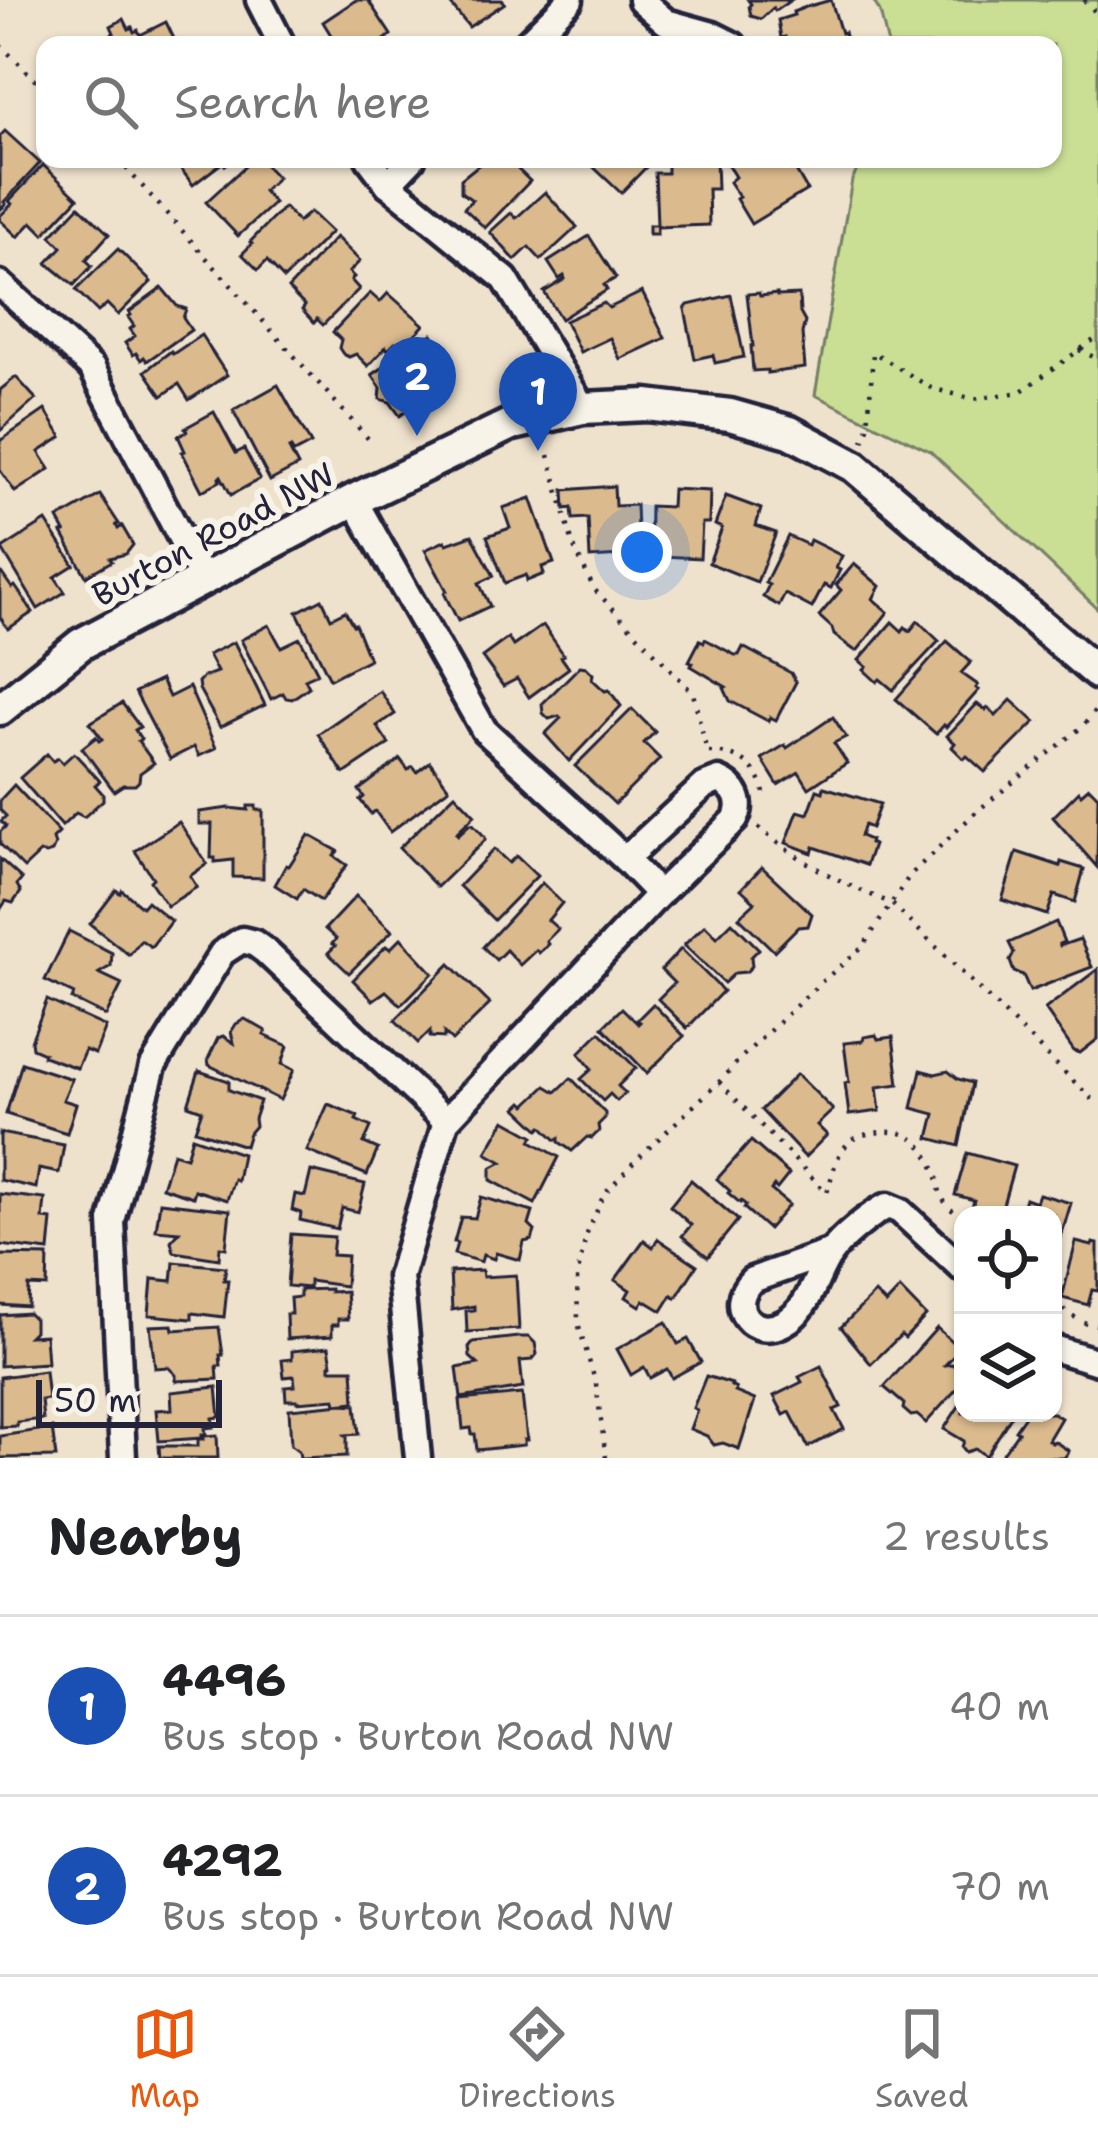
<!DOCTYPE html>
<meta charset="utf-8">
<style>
:root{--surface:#fff;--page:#f2f2f2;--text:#202124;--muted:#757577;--line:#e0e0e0;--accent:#ea580c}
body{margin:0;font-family:"Shantell Sans",sans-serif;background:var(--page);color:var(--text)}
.controls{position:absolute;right:36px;bottom:36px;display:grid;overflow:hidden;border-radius:24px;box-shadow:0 3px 9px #0004}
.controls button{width:108px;height:108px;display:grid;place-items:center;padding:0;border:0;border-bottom:3px solid var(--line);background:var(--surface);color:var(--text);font:60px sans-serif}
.scale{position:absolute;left:36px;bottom:30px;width:186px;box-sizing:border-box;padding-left:12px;border:6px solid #22223b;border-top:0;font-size:33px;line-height:42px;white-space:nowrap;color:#22223b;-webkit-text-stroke:9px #f7f3e8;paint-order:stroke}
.you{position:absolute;left:642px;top:552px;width:42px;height:42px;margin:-30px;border:9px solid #fff;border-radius:50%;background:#1a73e8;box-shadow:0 0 0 18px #1a73e833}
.badge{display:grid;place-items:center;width:78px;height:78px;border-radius:50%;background:var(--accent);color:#fff;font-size:39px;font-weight:700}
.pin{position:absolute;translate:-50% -99px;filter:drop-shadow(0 3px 6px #0008)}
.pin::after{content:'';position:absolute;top:63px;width:42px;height:36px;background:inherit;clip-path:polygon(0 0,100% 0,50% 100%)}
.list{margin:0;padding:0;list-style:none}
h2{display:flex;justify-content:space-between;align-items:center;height:156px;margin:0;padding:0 48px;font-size:51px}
h2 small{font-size:39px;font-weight:400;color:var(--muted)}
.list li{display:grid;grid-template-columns:78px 1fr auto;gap:36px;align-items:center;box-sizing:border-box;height:180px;padding:0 48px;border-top:3px solid var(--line)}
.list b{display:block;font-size:45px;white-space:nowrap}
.list p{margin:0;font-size:39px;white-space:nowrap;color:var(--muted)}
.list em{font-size:39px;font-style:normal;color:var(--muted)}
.icon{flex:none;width:66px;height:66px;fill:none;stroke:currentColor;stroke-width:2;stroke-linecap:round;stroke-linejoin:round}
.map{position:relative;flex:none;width:1098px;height:1458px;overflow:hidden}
.search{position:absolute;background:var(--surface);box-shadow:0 3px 9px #0004;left:36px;right:36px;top:36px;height:132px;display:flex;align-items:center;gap:30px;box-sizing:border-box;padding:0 42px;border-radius:24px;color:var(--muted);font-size:45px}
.sheet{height:516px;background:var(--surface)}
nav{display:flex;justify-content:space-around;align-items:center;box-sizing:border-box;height:168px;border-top:3px solid var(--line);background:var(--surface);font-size:33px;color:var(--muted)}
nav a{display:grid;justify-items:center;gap:6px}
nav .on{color:var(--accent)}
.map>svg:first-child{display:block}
.green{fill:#cadf94;stroke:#768068;stroke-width:3}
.building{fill:#dbba8d;stroke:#22223b;stroke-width:3}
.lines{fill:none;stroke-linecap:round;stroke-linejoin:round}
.minor-casing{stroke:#22223b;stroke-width:33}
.tertiary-casing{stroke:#22223b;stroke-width:39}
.path{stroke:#22223b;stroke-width:4.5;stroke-dasharray:3 9;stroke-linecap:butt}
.minor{stroke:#f7f3e8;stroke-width:24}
.tertiary{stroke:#f7f3e8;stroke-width:30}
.labels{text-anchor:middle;stroke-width:12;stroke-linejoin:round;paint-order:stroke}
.street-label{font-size:33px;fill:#22223b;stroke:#f7f3e8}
</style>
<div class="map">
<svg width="1098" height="1458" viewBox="0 0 1098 1458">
<rect width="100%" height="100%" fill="#efe2cd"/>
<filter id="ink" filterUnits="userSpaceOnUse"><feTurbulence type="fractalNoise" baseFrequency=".00833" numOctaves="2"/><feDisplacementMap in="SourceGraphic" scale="24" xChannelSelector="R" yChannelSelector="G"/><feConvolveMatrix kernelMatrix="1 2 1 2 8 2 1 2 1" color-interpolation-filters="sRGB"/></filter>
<g filter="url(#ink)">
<path class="green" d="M873,0H1098V609L930,451L815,395L852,180L863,159H1053V45H888L880,12Z"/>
<g class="building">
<path d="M356,0H368L391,35L378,45H326L334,40L323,22Z"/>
<path d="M447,0H502L505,3L469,27Z"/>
<path d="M748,0H791L775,11L773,8L761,19L751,16L749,6L751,4Z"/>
<path d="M831,0L841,33L844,32L847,45H774L785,40V37L781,38L778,20L794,15L793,12L806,7Z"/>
<path d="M124,19L129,29L132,27L134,32L138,30L140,35L166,22L177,45H89L114,33L111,26Z"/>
<path d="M5,131L40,163L4,202L6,204L0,210V136Z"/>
<path d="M233,159L225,165L223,162L193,185L174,160Z"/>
<path d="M253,159H260L277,178L263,191L274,203L238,236L206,202Z"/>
<path d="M486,159H507L530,181L485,228L464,208L472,200L461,192V179Z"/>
<path d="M585,159H654L621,193Z"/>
<path d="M685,159H691V162L716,159L717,189H708L709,225L657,227V234H649V225H657L655,173H667V161Z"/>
<path d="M724,159H789L807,190L751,224L736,199L739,197L729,182L735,177Z"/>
<path d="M43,165L78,198L44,234L32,222L18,237L0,220V216L12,204L9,201Z"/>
<path d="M545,192L577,227L541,260L529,247L515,260L490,232L511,213L516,218Z"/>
<path d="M79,206L109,234L86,260L92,266L74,285L47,263L62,247L51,236Z"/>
<path d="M284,207L298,222L310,212L331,232L284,279L267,261L258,270L242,254L252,244L250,242Z"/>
<path d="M589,236L616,278L604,285L607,290L561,319L544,292L565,279L564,276L559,279L548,262Z"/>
<path d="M336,237L360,261L349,272L354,277L351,280L359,289L323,325L317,319L314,323L302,310L305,306L288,289Z"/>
<path d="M118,249L151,282L118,315L107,304L98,312L76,290Z"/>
<path d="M162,288L177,306L186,309L183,318L191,330L147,361L144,357L141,360L136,353L133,355L125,343L135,336L130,329L134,326L128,317L131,315L129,312Z"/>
<path d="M642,292L665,338L620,359L610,338L580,352L565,321L604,303L609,308Z"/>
<path d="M370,293L380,302L388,293L424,325L401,349L395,343L388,350L386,347L368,366L356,354L349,357L343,354L339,348L341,340L333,332Z"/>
<path d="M759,293L760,296L777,294V296L799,295L800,313L805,322L802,333L805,368L767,373V370L753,371L751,346H753L747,294Z"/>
<path d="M731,295L744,357L715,363L713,355L695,359L685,309L688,305Z"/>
<path d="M432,334L450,361L442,367L447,374L440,378L448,390L416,413L412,407L400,416L390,402L380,399L381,388L372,375Z"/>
<path d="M201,335L227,375L189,400L179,384L162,396L145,371L171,351L173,354Z"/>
<path d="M16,377L36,399L0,431V390Z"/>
<path d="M278,385L311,444L294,453L291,448L289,449L298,466L270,481L233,410Z"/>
<path d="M45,410L62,437L39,452L50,469L15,492L0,470V441Z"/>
<path d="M214,412L236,453L244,449L260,479L231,495L221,476L219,478L220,481L202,491L182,452L185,451L178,436L187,431L185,428Z"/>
<path d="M614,486L615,506L636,505L638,555L590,558L588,518L573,519L572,508L565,509L564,490Z"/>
<path d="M672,489L710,491L709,523H702L700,558L661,556L660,569L649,568L650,506L671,507Z"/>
<path d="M100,495L119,524L116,525L118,529L122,526L133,545L126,554L110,558L112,561L86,576L62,533L65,532L58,519Z"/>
<path d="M726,496L761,509L756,526L776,533L757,582L709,563L722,528L715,525Z"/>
<path d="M531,498L554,563L542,567L544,574L527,581L526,575L505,583L487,536L510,528L503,508Z"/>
<path d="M46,521L74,565L55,577L65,592L38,609L2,549Z"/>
<path d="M472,535L494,576L479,583L490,606L458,621L444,593L447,591L425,550L445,541L447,544Z"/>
<path d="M788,536L808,545L810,540L842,556L836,568L840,570L831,588L824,585L812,608L785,594L779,606L763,597L769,585L765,583Z"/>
<path d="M854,564L880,586L873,599L888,612L858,650H854L834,635L832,628L819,616L841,590L836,585Z"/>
<path d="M0,571L12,588L15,586L33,612L8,629L0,617Z"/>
<path d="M322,599L331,618L345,611L353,625L355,624L369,659L330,679L297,612Z"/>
<path d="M918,621L939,641L893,690L880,679L877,682L864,670L867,667L859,660L892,622L902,631L905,627L910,631Z"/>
<path d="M269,625L281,647L300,638L318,673L305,679L309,687L292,699L286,698L283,693L271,699L241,640Z"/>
<path d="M543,625L564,655L561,657L569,668L529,697L517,679L503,686L482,657L508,638L513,646Z"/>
<path d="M705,639L735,655H739L743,647L791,673L796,682L776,720L770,717L768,721L730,701L724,688L726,687L691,666L693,663L689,661L700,640L704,642Z"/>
<path d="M947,641L971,662L961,673L978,685L976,688L979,690L946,727L944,725L936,734L896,699Z"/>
<path d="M234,642L265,705L220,727L199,689L198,682L203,677L217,672L208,655Z"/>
<path d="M580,666L586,667L593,674L592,679L605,691L609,690L621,706L569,761L545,734L561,718L559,716L549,719L543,713L542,704Z"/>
<path d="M161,680L169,697L189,687L216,748L199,756L194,747L170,759L135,692Z"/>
<path d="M380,691L395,714L377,726L389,744L344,774L318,734Z"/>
<path d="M1011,700L1035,722L985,772L967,756L964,759L952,747L955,743L947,736L977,704L986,710L988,708L996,716Z"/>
<path d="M122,703L140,727L135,730L141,739L138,741L154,763L140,773L139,781L135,785H123L114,791L82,748L96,737L99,741L102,739L90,723Z"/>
<path d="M632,709L655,732L644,743L660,759L615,804L575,766Z"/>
<path d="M833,717L846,737L834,743L847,763L809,788L799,772L778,785L762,759L785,745L787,748Z"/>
<path d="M74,753L100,781L95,785L103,794V800L84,817L76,813L62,826L20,778L47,754L53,761L58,758L63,763Z"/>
<path d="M400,759L408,770L413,767L417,772L430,762L449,788L390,832L375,811L371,814L360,800L364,797L359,790Z"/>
<path d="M14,785L59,833L53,839L55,845L52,852L46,854L40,853L24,868L0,844V832L6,826L1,821L6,816L0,810V800Z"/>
<path d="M824,787L880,804L871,828L864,825L860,836L870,840L869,843L873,845L866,865L814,847L812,853L786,843L798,811L808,814L817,790L823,792Z"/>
<path d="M1089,787L1098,796L1097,867L1053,817L1079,791L1081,794Z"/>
<path d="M455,794L475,815L456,833L458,835L470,824H473L485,837V840L437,887L399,848Z"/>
<path d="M248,806H256V810H263V878L233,877V860L215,862V858H211L212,824H199V812L229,808L248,810Z"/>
<path d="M179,822L207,864L190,876L197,887L167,906L150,881L153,878L135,851Z"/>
<path d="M309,835L338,851L334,856L347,865L321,901L303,889L297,899L275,885L286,865L289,866Z"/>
<path d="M494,849L509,863L516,856L537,876L494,920L459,886Z"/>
<path d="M1017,852L1060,866L1061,862L1084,869L1075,902L1054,895L1047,915L1002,900Z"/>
<path d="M0,859L22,879L17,885L21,892L13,903L6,901L0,910Z"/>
<path d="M762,867L812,914L808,926L798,927L774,951L739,917L755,902L741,889Z"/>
<path d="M542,883L562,903L548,920L558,929L546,941L548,944L539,953L536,950L520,965L506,950L496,960L483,947Z"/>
<path d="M116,890L120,893L122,890L142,907L147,901L171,921L151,947L141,940L129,955L90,924Z"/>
<path d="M356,896L392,931L349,973L328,953L335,946L332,944L336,939L325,929Z"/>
<path d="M732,922L759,949L751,957L752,966L746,972L735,973L724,983L684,945L705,925L717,937Z"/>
<path d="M1056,922L1064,942L1059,944L1060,946L1080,939L1092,967L1030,991L1023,975L1014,972L1010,961L1014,953L1009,943Z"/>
<path d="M69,931L112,953L111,966L99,973L122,984L106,1016L72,999L74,994L45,980Z"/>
<path d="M401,938L433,973L401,1005L386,991L373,1000L353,980L386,946L390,949Z"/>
<path d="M681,949L723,991L687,1028L658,999L674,983L661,970Z"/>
<path d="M450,964L490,1004L452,1041L444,1033V1038L430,1037V1031L418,1043L395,1020Z"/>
<path d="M1098,969V1039L1080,1053L1074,1051L1045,1009Z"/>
<path d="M47,1000L106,1027L95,1054L85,1050L77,1068L43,1056L44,1053L32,1048L31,1041Z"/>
<path d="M653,1004L684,1036L647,1073L603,1027L622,1008L638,1024L640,1022L637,1020Z"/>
<path d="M245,1019L266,1031L264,1035L288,1046L282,1064L294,1070L280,1100L209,1065L208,1059L218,1038L223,1036L234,1043L231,1032L236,1024Z"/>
<path d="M600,1032L636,1068L618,1086L625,1093L617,1101L610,1094L603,1101L581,1079L592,1069L579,1053Z"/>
<path d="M876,1035L878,1039L893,1037L899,1084L877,1087L880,1111L849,1115L845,1083L849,1082L844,1043L863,1041L864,1037Z"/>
<path d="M22,1063L72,1079L63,1100L76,1104L67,1133L6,1114Z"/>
<path d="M921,1070L935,1074L948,1071L958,1079L972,1083L959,1146L929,1138L935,1114L912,1108Z"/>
<path d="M199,1071L229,1081V1090L260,1101L254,1119L255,1126L249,1133L245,1146L195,1130L202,1110L188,1105Z"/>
<path d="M797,1074L833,1110L817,1125L827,1135L805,1157L761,1110Z"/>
<path d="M571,1078L605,1113V1118L598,1125L599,1131L592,1138L587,1137L572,1151L559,1142V1138L556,1140L542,1126L539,1129L517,1108L523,1102L526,1105L546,1086L556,1092Z"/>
<path d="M328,1104L358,1116L356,1120L371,1127L364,1143L378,1149L367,1175L307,1151Z"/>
<path d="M505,1120L534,1136L531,1141L559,1157L535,1204L491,1180V1168L502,1162L486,1153Z"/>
<path d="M0,1133L64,1145L59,1173L39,1169L36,1188L0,1180Z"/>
<path d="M192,1137L242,1154L237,1181L234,1179L227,1200L195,1190L193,1197L162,1187L173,1153L186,1157Z"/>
<path d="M751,1141L789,1174L777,1189L774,1186L771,1190L789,1205L768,1229L744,1208L746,1205L741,1201L740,1203L728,1193L730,1191L717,1179Z"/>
<path d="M967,1153L1014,1166L1000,1215H970L974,1200L955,1195Z"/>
<path d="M311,1171L365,1184L358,1212L342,1208L337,1229L300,1220L301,1213L292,1210L295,1194L305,1196Z"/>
<path d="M691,1180L738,1220L708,1257L682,1236L691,1225L670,1206Z"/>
<path d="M0,1194L45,1199L43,1219L52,1220L49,1251L0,1245Z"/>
<path d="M1039,1194L1071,1203L1054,1260L1053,1215H1020L1025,1198L1036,1202Z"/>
<path d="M481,1197L533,1212L529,1225L535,1231L532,1240L524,1242L520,1260L496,1253L494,1259L483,1255L481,1262L454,1254L457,1243L454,1242L461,1217L475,1218Z"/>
<path d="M160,1202L230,1210L226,1248L220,1247L219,1259L174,1252L171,1241L179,1232L156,1230Z"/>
<path d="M291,1234L334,1237L332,1255L347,1256L345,1286L309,1281V1288L287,1286Z"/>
<path d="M658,1239L697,1265L676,1298L672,1295L662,1311L644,1300L640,1306L626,1297L630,1290L615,1280L644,1240L653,1247Z"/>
<path d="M1076,1242L1092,1246L1093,1243L1098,1244V1291L1092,1290L1088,1305L1062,1298Z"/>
<path d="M0,1255L48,1256L47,1287L29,1286L28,1307L0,1305Z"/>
<path d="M174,1262L226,1267L224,1280H228L224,1317L192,1313V1319L149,1315L152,1279L172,1281Z"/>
<path d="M482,1270L483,1277L516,1275L519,1329L467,1332L466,1311L474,1310V1306L452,1310L450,1272Z"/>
<path d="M330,1289V1292L346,1291L348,1319H338V1325H332V1336L287,1339L286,1314H291L290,1298L300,1297V1290Z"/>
<path d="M900,1289L926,1316L905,1338L901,1335L871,1364L841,1327L875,1293L886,1304Z"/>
<path d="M28,1313L34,1319V1331L29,1336L45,1335L47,1363L0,1366V1315Z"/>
<path d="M666,1322L678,1344L688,1339L701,1362L672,1378L667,1369L650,1378L644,1367L631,1375L617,1349Z"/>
<path d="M172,1325L173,1330L219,1327L223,1355H220L221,1366H217L218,1379L176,1381V1375L168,1367L155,1368L150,1326Z"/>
<path d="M937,1328L960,1349L945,1365L952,1364L963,1374V1382L926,1423L917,1415L911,1416L903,1409L904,1404L884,1387Z"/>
<path d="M519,1337H529L535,1343L537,1354L532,1360L520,1361L523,1388L461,1398L457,1368L478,1364L470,1357L469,1347L473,1342Z"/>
<path d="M329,1347L332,1364L330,1365V1369H353L355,1402L336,1404L335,1399L297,1402V1400H286L285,1387L295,1386L294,1376L284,1377L282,1360L292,1359V1351Z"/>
<path d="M821,1366L841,1407L834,1410L844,1429L808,1447L790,1412L784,1415L774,1396L802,1382L799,1377Z"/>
<path d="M45,1371L48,1399L41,1400L43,1419L17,1422V1426L0,1427V1377Z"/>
<path d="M706,1376L732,1384L731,1386L736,1389L735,1392L755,1400L739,1449L723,1443L714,1445L707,1436L690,1429L697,1410L693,1408Z"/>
<path d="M217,1387L220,1417L213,1418L214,1427L205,1428L206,1434H202V1438L159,1441L156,1410L172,1409L171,1392Z"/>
<path d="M522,1394L527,1440H524V1445L477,1450L475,1434H472L471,1428L463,1429L460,1400Z"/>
<path d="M963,1400V1413H1013L986,1456L976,1449L966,1452L962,1447L964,1441L944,1429Z"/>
<path d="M342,1404L356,1405L359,1434L345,1435L347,1437V1456L300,1458L299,1451L291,1445L289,1409Z"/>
<path d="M1027,1413H1053L1061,1418L1048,1440L1052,1443L1054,1441L1069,1451L1064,1458L1001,1456L1018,1432L1015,1430Z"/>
<path d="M52,1428L56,1457L0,1458V1436Z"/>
<path d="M217,1435L218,1458H160L159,1446H198V1439H204V1436Z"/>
</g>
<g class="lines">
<g class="minor-casing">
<g id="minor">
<path d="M259,0L282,45"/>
<path d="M641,0L666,22L713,35L733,45"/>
<path d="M525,45L570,0"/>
<path d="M369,159L388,184L505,279L583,408"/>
<path d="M388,184L412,159"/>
<path d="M0,284L92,368L203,580"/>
<path d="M354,500L484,730L625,859L659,894L446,1121L400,1277L418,1458"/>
<path d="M625,859L704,786L719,780C736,787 744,803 735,820L659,894"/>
<path d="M831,1252L752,1280C725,1307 753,1340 784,1323C811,1308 814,1277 830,1254C840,1239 873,1212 888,1206L900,1211L963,1269"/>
<path d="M1053,1348L1098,1362"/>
<path d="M123,1458L112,1221L153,1066L222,953L242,940L254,943L265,951L446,1121"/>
</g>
</g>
<g class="tertiary-casing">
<path id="tertiary" d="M0,709L81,644L354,500L509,425L583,408L647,405L730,415L790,432L854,466L1098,674"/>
</g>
<g class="path">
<path d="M1084,0L1098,15"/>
<path d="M0,45L45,89"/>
<path d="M118,159L372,443"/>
<path d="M1079,350L1098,359"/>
<path d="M863,441L868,427L873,352L931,388L973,399L1020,392L1098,337"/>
<path d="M549,455L573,545L594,589L693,693L707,752C739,752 761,767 765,799"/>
<path d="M758,827C798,861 842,884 891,903L1098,1105"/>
<path d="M719,1082L827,1193C835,1167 837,1140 868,1134C903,1127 922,1136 935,1171C939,1180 938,1191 943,1199C947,1207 957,1214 963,1220"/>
<path d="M1053,1303L1082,1322L1098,1325"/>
<path d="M606,1458L596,1384L578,1323L577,1277L586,1236L604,1194L636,1160L719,1082L742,1057L819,984L862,948L910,875L976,812L1083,726L1098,707"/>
</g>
<use href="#minor" class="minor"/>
<use href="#tertiary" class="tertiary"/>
</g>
</g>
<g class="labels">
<g class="street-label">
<text transform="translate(213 534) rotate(-28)" y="12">Burton Road NW</text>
</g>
</g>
</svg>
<div class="controls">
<button><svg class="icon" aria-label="locate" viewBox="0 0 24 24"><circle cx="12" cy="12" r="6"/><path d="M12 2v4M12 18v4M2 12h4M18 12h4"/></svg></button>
<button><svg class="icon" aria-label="layers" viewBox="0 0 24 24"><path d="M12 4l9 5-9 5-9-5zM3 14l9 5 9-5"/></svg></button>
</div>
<div class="scale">50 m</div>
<div class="you"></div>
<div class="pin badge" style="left:538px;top:451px;background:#1a4fb4">1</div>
<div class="pin badge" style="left:417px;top:436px;background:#1a4fb4">2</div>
<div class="search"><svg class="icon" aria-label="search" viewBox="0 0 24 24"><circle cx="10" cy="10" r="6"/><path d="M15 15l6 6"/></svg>Search here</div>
</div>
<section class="sheet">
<h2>Nearby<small>2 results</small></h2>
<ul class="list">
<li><span class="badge" style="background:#1a4fb4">1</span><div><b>4496</b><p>Bus stop · Burton Road NW</p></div><em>40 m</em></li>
<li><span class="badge" style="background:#1a4fb4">2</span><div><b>4292</b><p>Bus stop · Burton Road NW</p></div><em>70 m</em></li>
</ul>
</section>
<nav>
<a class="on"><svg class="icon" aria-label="map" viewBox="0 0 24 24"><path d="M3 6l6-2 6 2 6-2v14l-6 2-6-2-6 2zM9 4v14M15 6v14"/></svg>Map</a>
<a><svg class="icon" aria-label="directions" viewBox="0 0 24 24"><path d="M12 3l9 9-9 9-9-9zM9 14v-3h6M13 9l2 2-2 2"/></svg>Directions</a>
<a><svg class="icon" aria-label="saved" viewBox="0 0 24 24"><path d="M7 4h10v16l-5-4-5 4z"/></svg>Saved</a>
</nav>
